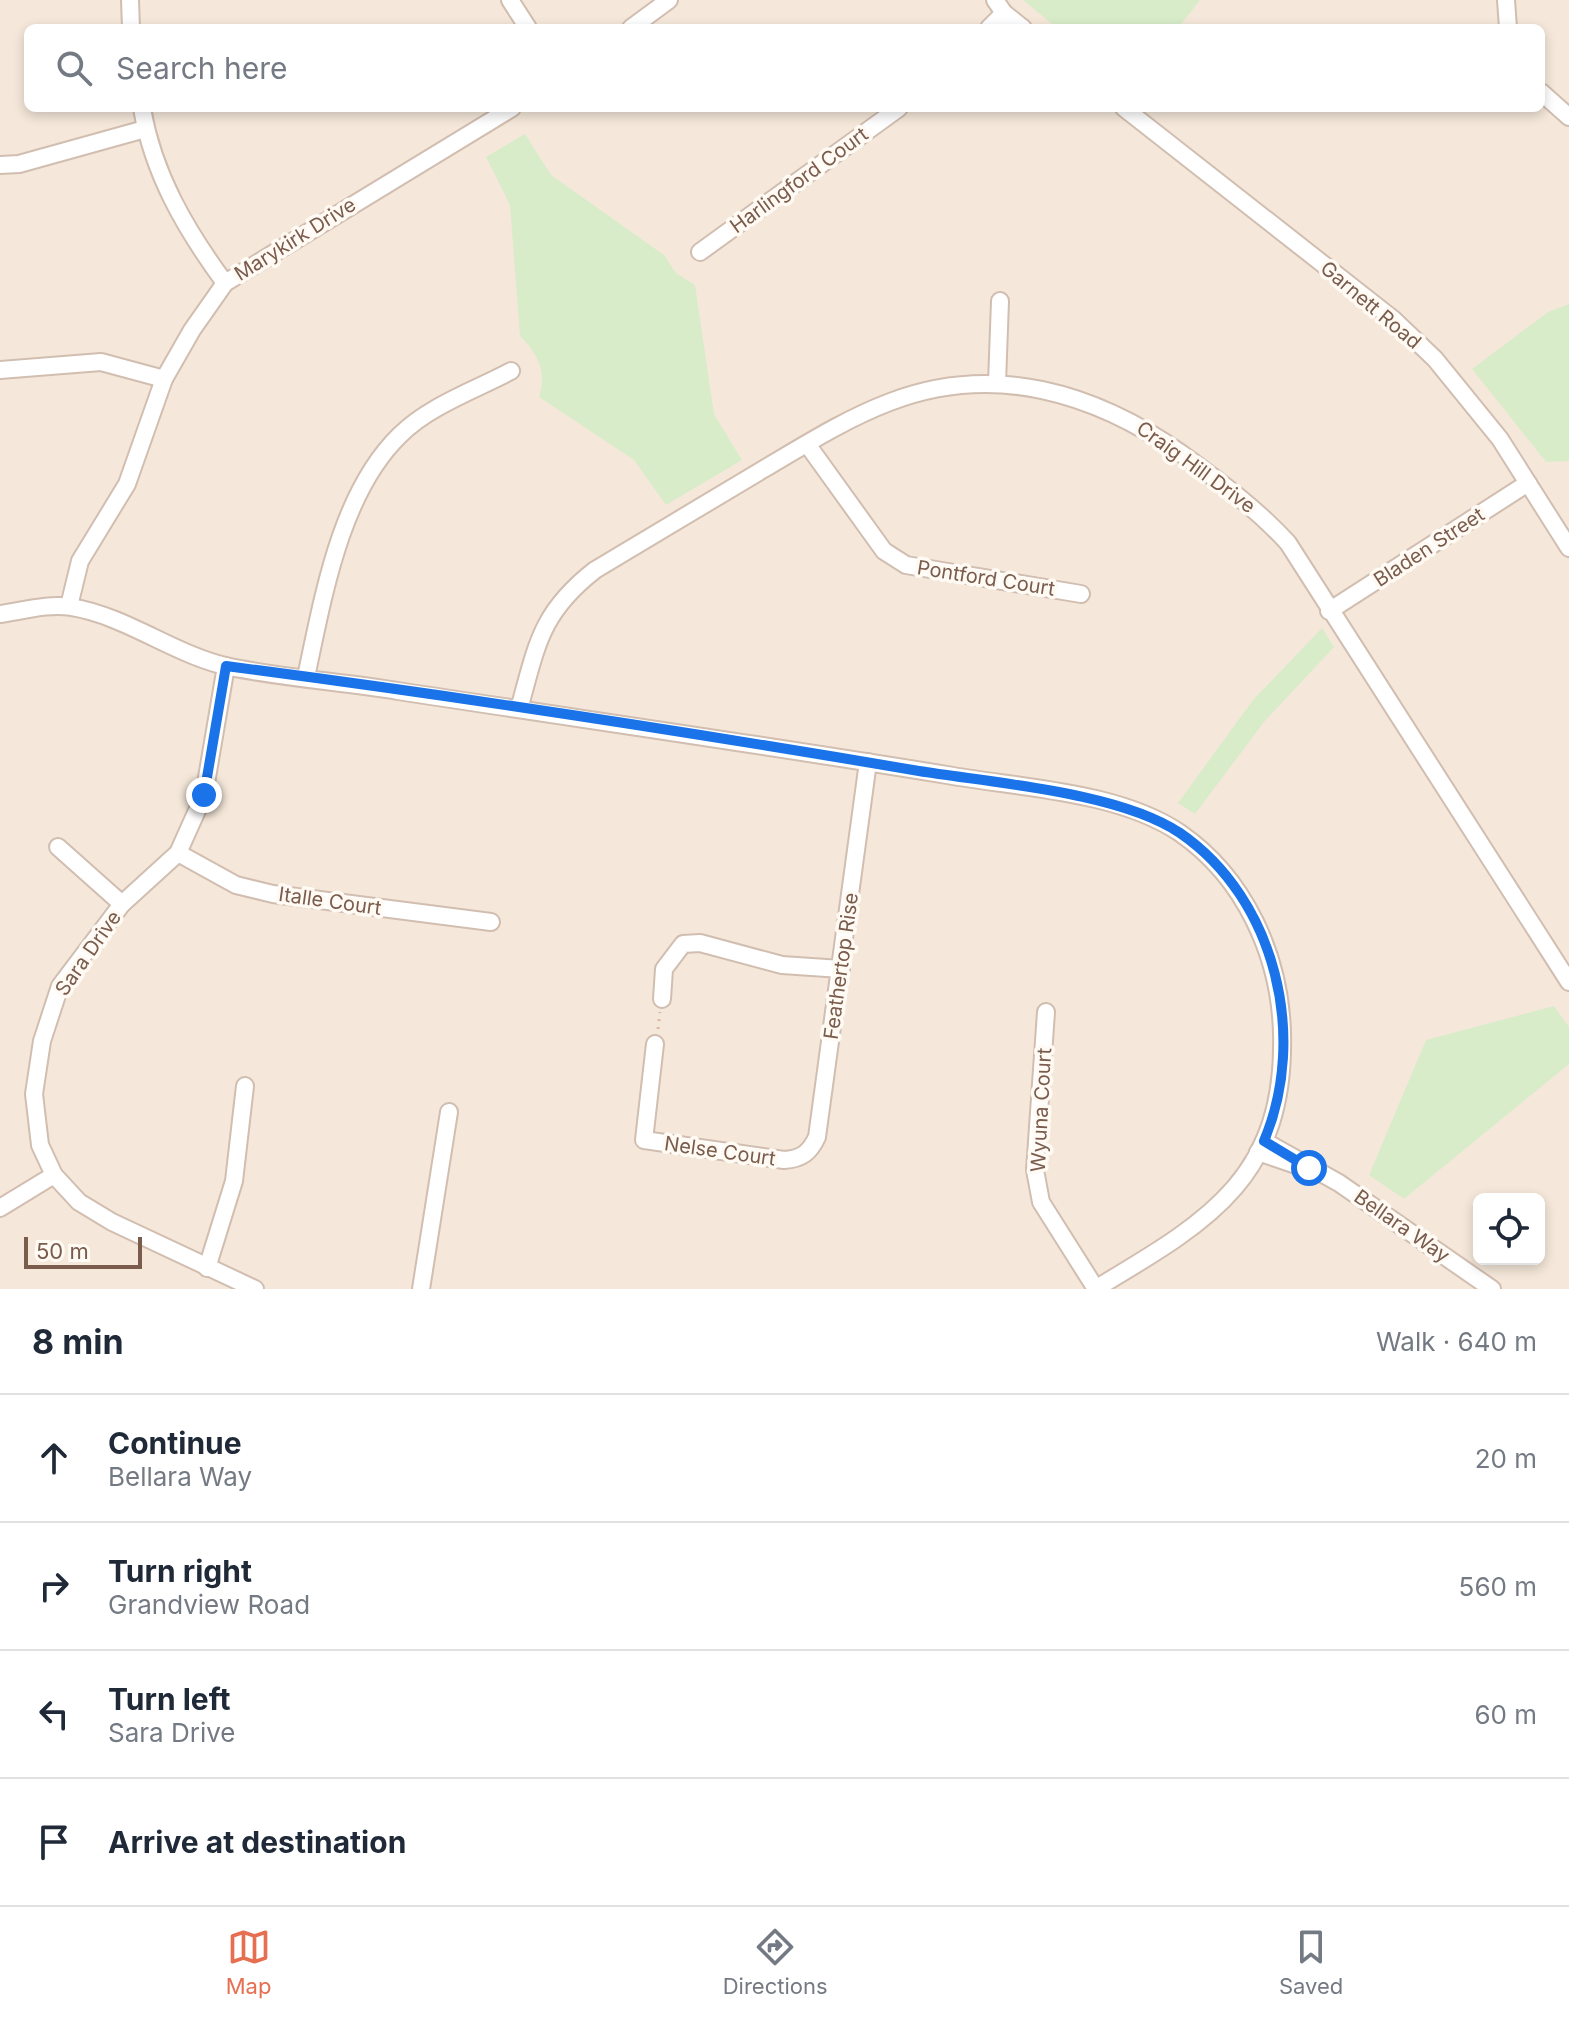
<!DOCTYPE html>
<meta charset="utf-8">
<style>
:root{--surface:#fff;--page:#f2f2f3;--text:#1f2937;--muted:#747a83;--line:#e0e1e3;--accent:#e76f51}
body{margin:0;font-family:Inter,sans-serif;background:var(--page);color:var(--text)}
.controls{position:absolute;right:24px;bottom:24px;display:grid;overflow:hidden;border-radius:12px;box-shadow:0 4px 12px #0003}
.controls button{width:72px;height:72px;display:grid;place-items:center;padding:0;border:0;border-bottom:2px solid var(--line);background:var(--surface);color:var(--text);font:40px sans-serif}
.scale{position:absolute;left:24px;bottom:20px;width:118px;box-sizing:border-box;padding-left:8px;border:4px solid #7a5c4d;border-top:0;font-size:22px;line-height:28px;white-space:nowrap;color:#7a5c4d;-webkit-text-stroke:6px #fffaf3;paint-order:stroke}
.stop{position:absolute;width:24px;height:24px;margin:-18px;border:6px solid #1a73e8;border-radius:50%;background:#fff}
.stop.end{background:#1a73e8;border-color:#fff;box-shadow:0 2px 8px #0008}
.list{margin:0;padding:0;list-style:none}
h2{display:flex;justify-content:space-between;align-items:center;height:104px;margin:0;padding:0 32px;font-size:34px}
h2 small{font-size:26px;font-weight:400;color:var(--muted)}
.list li{display:grid;grid-template-columns:52px 1fr auto;gap:24px;align-items:center;box-sizing:border-box;height:128px;padding:0 32px;border-top:2px solid var(--line)}
.list b{display:block;font-size:30px;white-space:nowrap}
.list p{margin:0;font-size:26px;white-space:nowrap;color:var(--muted)}
.list em{font-size:26px;font-style:normal;color:var(--muted)}
.icon{flex:none;width:44px;height:44px;fill:none;stroke:currentColor;stroke-width:2;stroke-linecap:round;stroke-linejoin:round}
.map{position:relative;flex:none;width:1569px;height:1289px;overflow:hidden}
.search{position:absolute;background:var(--surface);box-shadow:0 4px 12px #0003;left:24px;right:24px;top:24px;height:88px;display:flex;align-items:center;gap:20px;box-sizing:border-box;padding:0 28px;border-radius:12px;color:var(--muted);font-size:30px}
.sheet{height:616px;background:var(--surface)}
nav{display:flex;justify-content:space-around;align-items:center;box-sizing:border-box;height:112px;border-top:2px solid var(--line);background:var(--surface);font-size:22px;color:var(--muted)}
nav a{display:grid;justify-items:center;gap:4px}
nav .on{color:var(--accent)}
.map>svg:first-child{display:block}
.residential{fill:#f5e8da;fill-rule:evenodd}
.green{fill:#d8ecc9}
.lines{fill:none;stroke-linecap:round;stroke-linejoin:round}
.minor-casing{stroke:#d1beb0;stroke-width:20}
.path{stroke:#d9b8a5;stroke-width:3;stroke-dasharray:2 6;stroke-linecap:butt}
.minor{stroke:#fff;stroke-width:16}
.route{stroke:#1a73e8;stroke-width:10}
.labels{text-anchor:middle;stroke-width:7;stroke-linejoin:round;paint-order:stroke}
.street-label{font-size:20px;fill:#7a5c4d;stroke:#fffaf3}
</style>
<div class="map">
<svg width="1569" height="1289" viewBox="0 0 1569 1289">
<rect width="100%" height="100%" fill="#fdf6ec"/>
<path class="residential" d="M0,0H1569V1289H0ZM28,28H1541V108H28ZM1479,1199H1539V1259H1479Z"/>
<g class="green">
<path d="M1023,0H1200L1178,28H1057Z"/>
<path d="M525,134L551,175L664,255L676,273L695,285L714,414L742,460L666,505L634,460L539,397C547,372 538,354 520,336L510,205L486,157Z"/>
<path d="M1569,304V461L1546,462L1472,369L1548,312Z"/>
<path d="M1322,628L1334,647L1264,722L1195,814L1178,803L1253,700Z"/>
<path d="M1554,1006L1569,1027V1064L1404,1199L1369,1175L1426,1040Z"/>
</g>
<g class="lines">
<g class="minor-casing">
<g id="minor">
<path d="M130,0L131,28"/>
<path d="M510,0L528,28"/>
<path d="M995,0L1004,13L1023,28"/>
<path d="M1506,0L1508,28"/>
<path d="M631,28L669,0"/>
<path d="M989,28L1004,13"/>
<path d="M1541,92L1569,117"/>
<path d="M142,108C153,174 186,230 225,283"/>
<path d="M1124,108L1393,319L1435,359L1500,439L1569,548"/>
<path d="M0,165L19,164L145,129"/>
<path d="M700,252L899,108"/>
<path d="M0,370L101,362L164,379"/>
<path d="M997,383L1000,301"/>
<path d="M807,444L884,551L906,565L1081,594"/>
<path d="M69,606L80,561L127,484L164,379L192,330L225,283L512,108"/>
<path d="M1329,611L1528,483"/>
<path d="M0,614C22,611 49,603 71,607C127,616 176,656 230,667C285,678 343,682 398,691C581,719 764,745 947,775C1020,788 1118,791 1180,833C1245,878 1280,956 1282,1033C1286,1179 1207,1222 1095,1289"/>
<path d="M226,666L204,795L178,853L122,904L60,986L42,1041L34,1094L40,1145L54,1175L79,1202L112,1222L255,1289"/>
<path d="M306,677C323,598 340,493 400,435C429,406 475,390 511,371"/>
<path d="M519,709C537,645 540,613 595,570C651,537 706,503 762,470C803,446 845,419 890,402C994,362 1095,393 1182,454C1220,482 1256,508 1288,543L1569,982"/>
<path d="M58,847L122,904"/>
<path d="M178,853L236,885L273,894L491,922"/>
<path d="M662,999L664,969L683,944L700,943L782,965L841,969"/>
<path d="M1046,1012L1035,1170L1041,1202L1096,1289"/>
<path d="M655,1044L644,1140L784,1160C802,1159 810,1152 817,1137L868,762"/>
<path d="M1264,1141L1339,1183L1492,1289"/>
<path d="M1258,1152L1299,1166"/>
<path d="M0,1208L54,1175"/>
<path d="M207,1268L234,1181L245,1086"/>
<path d="M421,1289L449,1112"/>
</g>
</g>
<path class="path" d="M658,1029L660,1012"/>
<use href="#minor" class="minor"/>
</g>
<g class="lines">
<path class="route" d="M204,795L226,666C457,696 689,732 919,771C993,783 1119,792 1180,833C1276,899 1308,1037 1264,1141L1309,1168"/>
</g>
<g class="labels">
<g class="street-label">
<text transform="translate(799 180) rotate(-36)" y="7">Harlingford Court</text>
<text transform="translate(295 239) rotate(-32)" y="7">Marykirk Drive</text>
<text transform="translate(1371 305) rotate(40)" y="7">Garnett Road</text>
<text transform="translate(1196 467) rotate(36)" y="7">Craig Hill Drive</text>
<text transform="translate(1429 547) rotate(-33)" y="7">Bladen Street</text>
<text transform="translate(986 578) rotate(9)" y="7">Pontford Court</text>
<text transform="translate(330 901) rotate(8)" y="7">Italle Court</text>
<text transform="translate(88 953) rotate(-55)" y="7">Sara Drive</text>
<text transform="translate(841 966) rotate(-82)" y="7">Feathertop Rise</text>
<text transform="translate(1041 1110) rotate(-87)" y="7">Wyuna Court</text>
<text transform="translate(720 1151) rotate(8)" y="7">Nelse Court</text>
<text transform="translate(1402 1226) rotate(35)" y="7">Bellara Way</text>
</g>
</g>
</svg>
<div class="controls">
<button><svg class="icon" aria-label="locate" viewBox="0 0 24 24"><circle cx="12" cy="12" r="6"/><path d="M12 2v4M12 18v4M2 12h4M18 12h4"/></svg></button>
</div>
<div class="scale">50 m</div>
<div class="stop" style="left:1309px;top:1168px"></div>
<div class="stop end" style="left:204px;top:795px"></div>
<div class="search"><svg class="icon" aria-label="search" viewBox="0 0 24 24"><circle cx="10" cy="10" r="6"/><path d="M15 15l6 6"/></svg>Search here</div>
</div>
<section class="sheet">
<h2>8 min<small>Walk · 640 m</small></h2>
<ul class="list">
<li><svg class="icon" aria-label="ahead" viewBox="0 0 24 24"><path d="M12 20V5M6 11l6-6 6 6"/></svg><div><b>Continue</b><p>Bellara Way</p></div><em>20 m</em></li>
<li><svg class="icon" aria-label="right" viewBox="0 0 24 24"><path d="M7 20v-9h11M14 6l5 5-5 5"/></svg><div><b>Turn right</b><p>Grandview Road</p></div><em>560 m</em></li>
<li><svg class="icon" aria-label="left" viewBox="0 0 24 24"><path d="M17 20v-9H6M10 6l-5 5 5 5"/></svg><div><b>Turn left</b><p>Sara Drive</p></div><em>60 m</em></li>
<li><svg class="icon" aria-label="arrive" viewBox="0 0 24 24"><path d="M6 21V4h12l-3 4 3 4H6"/></svg><div><b>Arrive at destination</b></div></li>
</ul>
</section>
<nav>
<a class="on"><svg class="icon" aria-label="map" viewBox="0 0 24 24"><path d="M3 6l6-2 6 2 6-2v14l-6 2-6-2-6 2zM9 4v14M15 6v14"/></svg>Map</a>
<a><svg class="icon" aria-label="directions" viewBox="0 0 24 24"><path d="M12 3l9 9-9 9-9-9zM9 14v-3h6M13 9l2 2-2 2"/></svg>Directions</a>
<a><svg class="icon" aria-label="saved" viewBox="0 0 24 24"><path d="M7 4h10v16l-5-4-5 4z"/></svg>Saved</a>
</nav>
